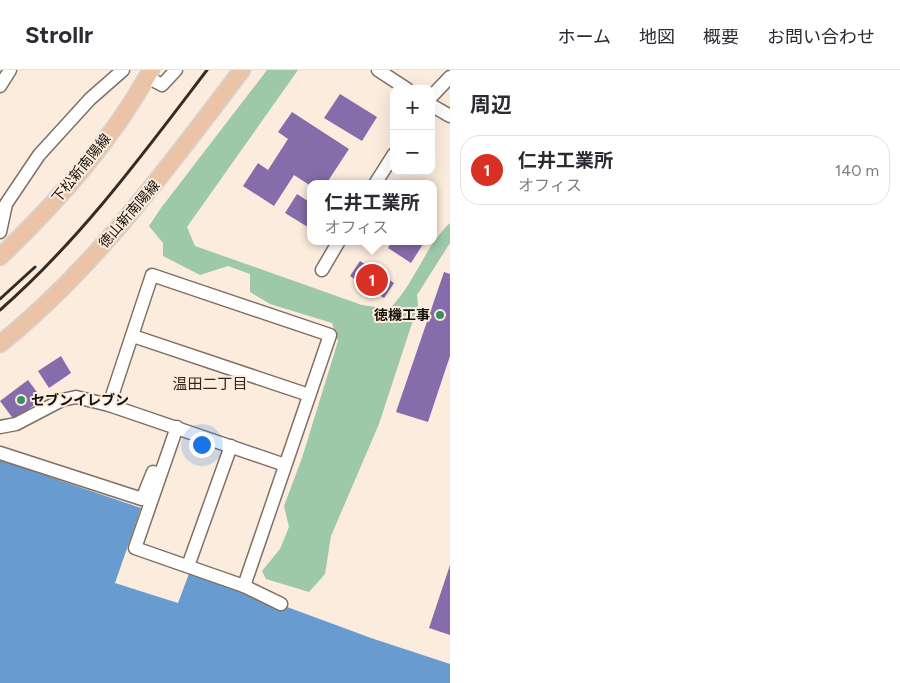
<!DOCTYPE html>
<html lang="ja">
<meta charset="utf-8">
<style>
:root{--surface:#fff;--page:#f7f7f7;--text:#2b2b33;--muted:#7c7c81;--line:#e1e1e2;--accent:#d93025}
body{margin:0;font-family:Figtree,"Noto Sans JP",sans-serif;background:var(--page);color:var(--text)}
.controls{position:absolute;right:15px;top:15px;display:grid;overflow:hidden;border-radius:10px;box-shadow:0 5px 20px #0002}
.controls button{width:45px;height:45px;display:grid;place-items:center;padding:0;border:0;border-bottom:1px solid var(--line);background:var(--surface);color:var(--text);font:25px sans-serif}
.you{position:absolute;left:201px;top:374px;width:18px;height:18px;margin:-12px;border:4px solid #fff;border-radius:50%;background:#1a73e8;box-shadow:0 0 0 8px #1a73e833}
.badge{display:grid;place-items:center;width:32px;height:32px;border-radius:50%;background:var(--accent);color:#fff;font-size:16px;font-weight:700}
.pin{position:absolute;translate:-50% -50%;border:2px solid #fff;box-shadow:0 1px 5px #0006}
.popup{position:absolute;left:307px;top:110px;width:130px;height:65px;box-sizing:border-box;display:grid;place-content:center;border-radius:10px;background:var(--surface);filter:drop-shadow(0 1px 4px #0005);font-size:16px;white-space:nowrap;color:var(--muted)}
.popup b{font-size:19px;color:var(--text)}
.popup::after{content:'';position:absolute;left:50%;top:100%;margin-left:-10px;border:10px solid transparent;border-top-color:var(--surface)}
.list{margin:0;padding:0;list-style:none}
h2{display:flex;justify-content:space-between;align-items:center;height:65px;margin:0;padding:0 20px;font-size:21px}
h2 small{font-size:16px;font-weight:400;color:var(--muted)}
.list li{display:grid;grid-template-columns:32px 1fr auto;gap:15px;align-items:center;box-sizing:border-box;height:70px;margin:0 10px 10px;padding:0 10px;border:1px solid var(--line);border-radius:20px}
.list b{display:block;font-size:19px;white-space:nowrap}
.list p{margin:0;font-size:16px;white-space:nowrap;color:var(--muted)}
.list em{font-size:16px;font-style:normal;color:var(--muted)}
.map{position:relative;flex:none;width:450px;height:613px;overflow:hidden}
header{display:flex;align-items:center;gap:30px;box-sizing:border-box;height:70px;padding:0 25px;background:var(--surface);border-bottom:1px solid var(--line)}
header strong{font-size:24px}
nav{display:flex;gap:28px;margin-inline-start:auto;font-size:18px}
main{display:flex}
aside{flex:1;background:var(--surface)}
.map>svg:first-child{display:block}
.green{fill:#9dc8a9}
.water{fill:#689cd1}
.building{fill:#856caa}
.lines{fill:none;stroke-linecap:round;stroke-linejoin:round}
.minor-casing{stroke:#7e7164;stroke-width:15}
.major-casing{stroke:#d5d4d3;stroke-width:19}
.minor{stroke:#fff;stroke-width:12}
.major{stroke:#ebc3a6;stroke-width:16}
.rail{stroke:#342d27;stroke-width:3}
.poi-dot{fill:#3b9062;stroke:#fcecdd;stroke-width:2}
.labels{text-anchor:middle;stroke-width:4;stroke-linejoin:round;paint-order:stroke}
.street-label{font-size:14px;fill:#140f0a;stroke:#fcecdd}
.poi-label{font-size:14px;font-weight:bold;fill:#140f0a;stroke:#fcecdd;text-anchor:end}
.neighbourhood-label{font-size:15px;fill:#32271c;stroke:#fcecdd}
</style>
<header>
<strong>Strollr</strong>
<nav><a>ホーム</a><a>地図</a><a>概要</a><a>お問い合わせ</a></nav>
</header>
<main>
<div class="map">
<svg width="450" height="613" viewBox="0 0 450 613">
<rect width="100%" height="100%" fill="#fcecdd"/>
<path class="green" d="M267,0H298L187,157L195,176L362,235L389,239C415,214 424,177 450,153V173L417,225L418,235L379,354L331,466L325,504L309,522L266,509L262,501L280,479L289,457L284,436L302,388L338,271L332,253L270,234L250,222V204L228,196L200,205L163,186V173L149,156L161,138Z"/>
<path class="water" d="M0,390L141,438L115,513L178,533L190,501L371,568L450,594V613H0Z"/>
<g class="building">
<path d="M340,24L377,47L362,71L324,48Z"/>
<path d="M292,42L349,79L326,114H311V116L294,105L274,136L243,116L258,93L268,100L288,69L278,62Z"/>
<path d="M297,124L311,133V159L285,143Z"/>
<path d="M392,171H425L411,193L388,178Z"/>
<path d="M360,191L394,213L384,228L350,206Z"/>
<path d="M444,202L450,204V286L428,352L396,342Z"/>
<path d="M61,286L71,303L49,318L38,301Z"/>
<path d="M28,310L42,329L14,350L0,331Z"/>
<path d="M450,495V565L429,558Z"/>
</g>
<g class="lines">
<g class="minor-casing">
<g id="minor">
<path d="M378,0L407,19"/>
<path d="M147,7L162,15L176,0"/>
<path d="M0,16L10,0"/>
<path d="M431,27L450,7"/>
<path d="M431,35L450,46"/>
<path d="M375,114L394,84"/>
<path d="M0,162L6,134L39,85L90,29L123,0"/>
<path d="M322,200L339,171"/>
<path d="M133,266L309,325"/>
<path d="M109,335L152,205L330,265L244,516L135,478L177,357"/>
<path d="M0,357L16,354L62,330L76,327L109,335L285,395"/>
<path d="M0,383L142,429L153,402L159,404"/>
<path d="M188,496L231,376"/>
<path d="M244,516L281,534"/>
</g>
</g>
<g class="major-casing">
<g id="major">
<path d="M0,187C58,131 112,71 151,0"/>
<path d="M0,274C96,197 168,97 242,0"/>
</g>
</g>
<use href="#minor" class="minor"/>
<use href="#major" class="major"/>
<g class="rail">
<path d="M0,229L35,197"/>
<path d="M0,240C80,170 143,84 207,0"/>
</g>
</g>
<g class="poi-dot">
<circle cx="440" cy="245" r="5"/>
<circle cx="21" cy="330" r="5"/>
</g>
<g class="labels">
<g class="street-label">
<text transform="translate(81 98) rotate(-51)" y="5">下松新南陽線</text>
<text transform="translate(129 144) rotate(-49)" y="5">徳山新南陽線</text>
</g>
<g class="poi-label">
<text x="430" y="250">徳機工事</text>
<text x="31" y="335" text-anchor="start">セブンイレブン</text>
</g>
<g class="neighbourhood-label">
<text x="210" y="319">温田二丁目</text>
</g>
</g>
</svg>
<div class="controls">
<button>+</button>
<button>−</button>
</div>
<div class="you"></div>
<div class="pin badge" style="left:372px;top:210px">1</div>
<div class="popup"><b>仁井工業所</b>オフィス</div>
</div>
<aside>
<h2>周辺<small></small></h2>
<ul class="list">
<li><span class="badge">1</span><div><b>仁井工業所</b><p>オフィス</p></div><em>140 m</em></li>
</ul>
</aside>
</main>
